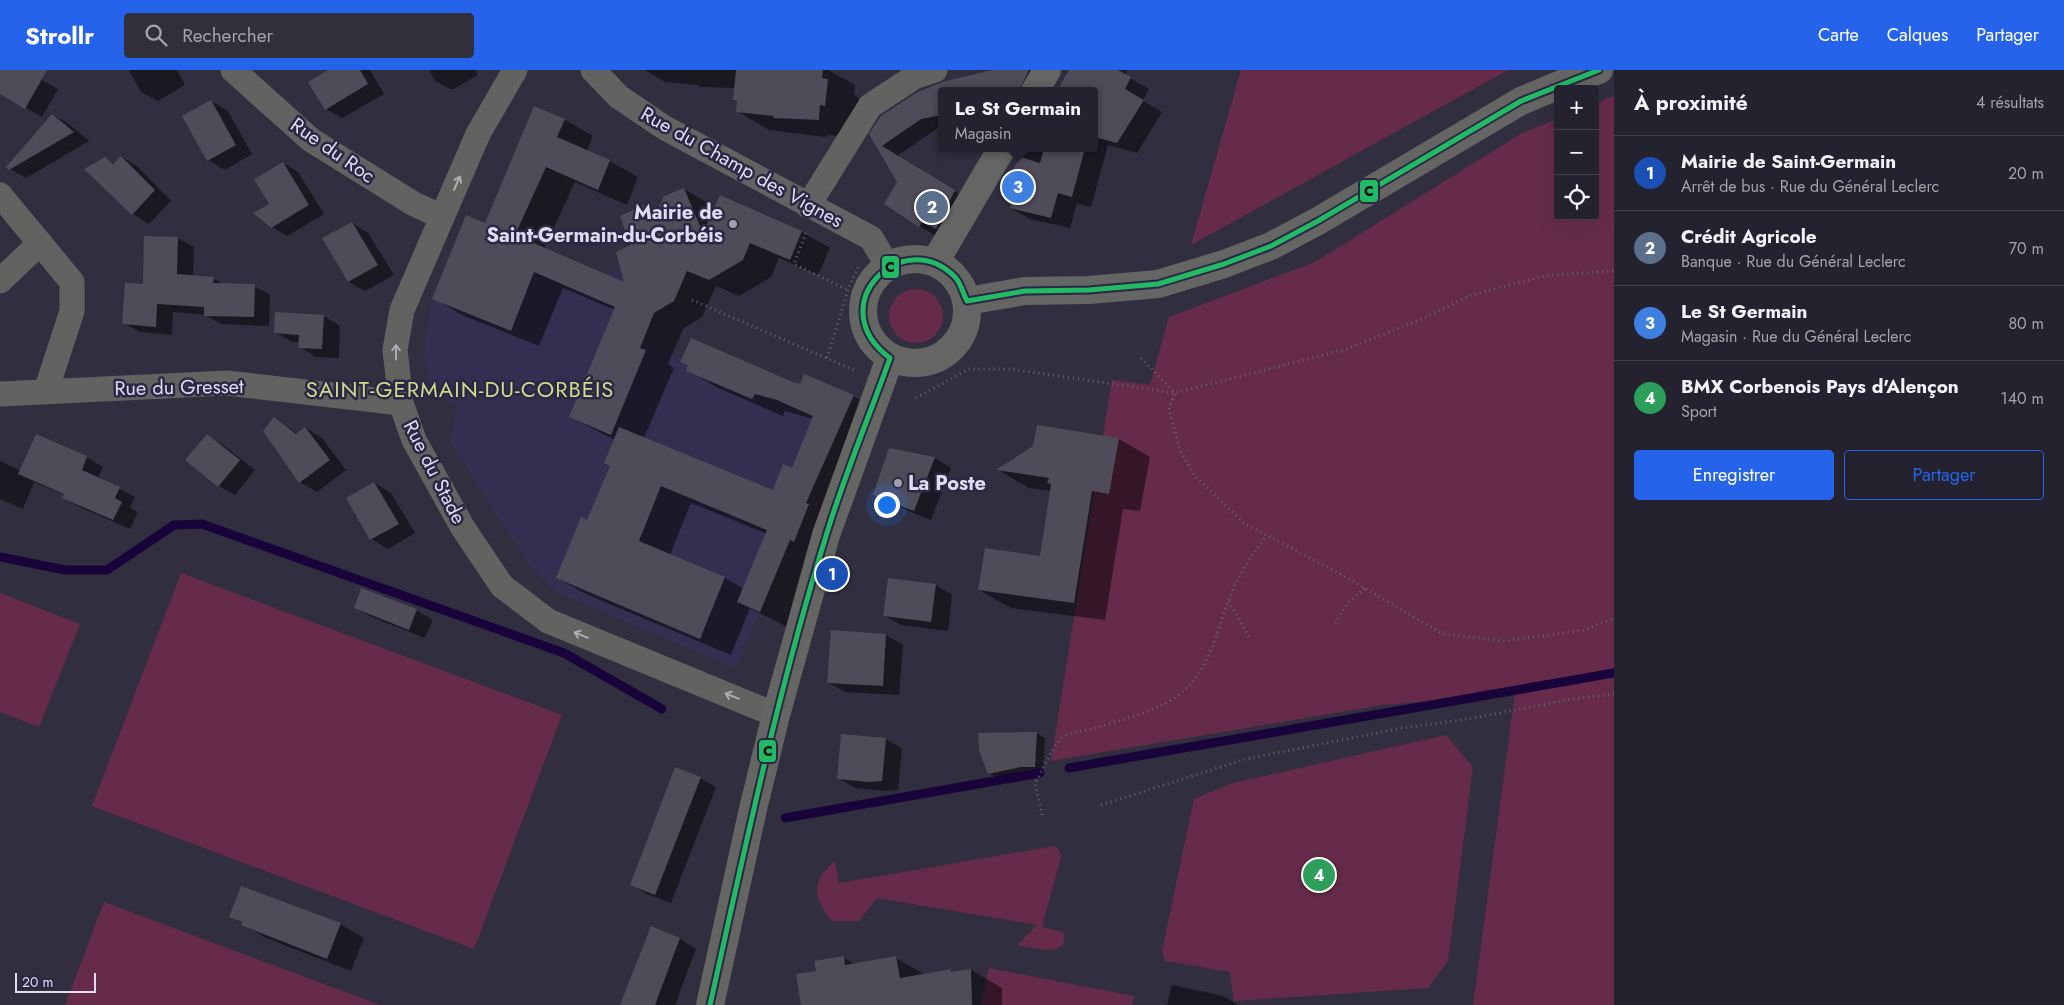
<!DOCTYPE html>
<html lang="fr">
<meta charset="utf-8">
<style>
:root{--surface:#25222f;--page:#312f3b;--text:#f1f3f6;--muted:#a3a4aa;--line:#423f4b;--accent:#2563eb}
body{margin:0;font-family:Jost,sans-serif;background:var(--page);color:var(--text)}
.controls{position:absolute;right:15px;top:15px;display:grid;overflow:hidden;border-radius:5px;box-shadow:0 5px 20px #0002}
.controls button{width:45px;height:45px;display:grid;place-items:center;padding:0;border:0;border-bottom:1px solid var(--line);background:var(--surface);color:var(--text);font:25px sans-serif}
.scale{position:absolute;left:15px;bottom:12px;width:81px;box-sizing:border-box;padding-left:5px;border:2px solid #dfdcf0;border-top:0;font-size:14px;line-height:18px;white-space:nowrap;color:#dfdcf0;-webkit-text-stroke:4px #2d2746;paint-order:stroke}
.you{position:absolute;left:886px;top:434px;width:18px;height:18px;margin:-12px;border:4px solid #fff;border-radius:50%;background:#1a73e8;box-shadow:0 0 0 8px #1a73e833}
.badge{display:grid;place-items:center;width:32px;height:32px;border-radius:50%;background:var(--accent);color:#fff;font-size:16px;font-weight:700}
.pin{position:absolute;translate:-50% -50%;border:2px solid #fff;box-shadow:0 1px 5px #0006}
.popup{position:absolute;left:938px;top:17px;width:160px;height:65px;box-sizing:border-box;display:grid;place-content:center;border-radius:5px;background:var(--surface);filter:drop-shadow(0 1px 4px #0005);font-size:16px;white-space:nowrap;color:var(--muted)}
.popup b{font-size:19px;color:var(--text)}
.popup::after{content:'';position:absolute;left:50%;top:100%;margin-left:-10px;border:10px solid transparent;border-top-color:var(--surface)}
.list{margin:0;padding:0;list-style:none}
h2{display:flex;justify-content:space-between;align-items:center;height:65px;margin:0;padding:0 20px;font-size:21px}
h2 small{font-size:16px;font-weight:400;color:var(--muted)}
.list li{display:grid;grid-template-columns:32px 1fr auto;gap:15px;align-items:center;box-sizing:border-box;height:75px;padding:0 20px;border-top:1px solid var(--line)}
.list b{display:block;font-size:19px;white-space:nowrap}
.list p{margin:0;font-size:16px;white-space:nowrap;color:var(--muted)}
.list em{font-size:16px;font-style:normal;color:var(--muted)}
.actions{display:flex;gap:10px;padding:15px 20px}
.actions a{flex:1;padding:11px 0;border:1px solid var(--accent);border-radius:5px;text-align:center;font-size:18px;color:var(--accent)}
.actions .main{background:var(--accent);color:#fff}
.icon{flex:none;width:28px;height:28px;fill:none;stroke:currentColor;stroke-width:2;stroke-linecap:round;stroke-linejoin:round}
.map{position:relative;flex:none;width:1614px;height:935px;overflow:hidden}
header{display:flex;align-items:center;gap:30px;box-sizing:border-box;height:70px;padding:0 25px;background:var(--accent);color:#fff}
header strong{font-size:24px}
nav{display:flex;gap:28px;margin-inline-start:auto;font-size:18px}
.search{width:350px;height:45px;background:var(--page);display:flex;align-items:center;gap:12px;box-sizing:border-box;padding:0 18px;border-radius:5px;color:var(--muted);font-size:19px}
main{display:flex}
aside{flex:1;background:var(--surface)}
.map>svg:first-child{display:block}
.built{fill:#342e50}
.green{fill:#662b4a}
.shadow{fill:#0007;fill-rule:evenodd}
.lines{fill:none;stroke-linecap:round;stroke-linejoin:round}
.stream{stroke:#18043a;stroke-width:9}
.building{fill:#504b59}
.path{stroke:#666468;stroke-width:3;stroke-dasharray:1 4;stroke-linecap:butt}
.street{stroke:#626360;stroke-width:25}
.secondary{stroke:#656564;stroke-width:28}
.bus-1-casing{stroke:#2d2746;stroke-width:9}
.bus-1{stroke:#22ba65;stroke-width:5}
.oneway{stroke:#adacb6}
.poi-dot{fill:#a29fb2;stroke:#2d2746;stroke-width:2}
.labels{text-anchor:middle;stroke-width:5;stroke-linejoin:round;paint-order:stroke}
.street-label{font-size:20px;fill:#dfdcf0;stroke:#2d2746}
.poi-label{font-size:20px;font-weight:bold;fill:#dfdcf0;stroke:#2d2746;text-anchor:end}
.quarter-label{font-size:22px;letter-spacing:1px;fill:#d3d98b;stroke:#2d2746}
.line-badge{stroke:#2d2746;stroke-width:2}
.pale-badge-label{font-size:14px;text-anchor:middle;font-weight:bold;fill:#111}
</style>
<header>
<strong>Strollr</strong>
<div class="search"><svg class="icon" aria-label="search" viewBox="0 0 24 24"><circle cx="10" cy="10" r="6"/><path d="M15 15l6 6"/></svg>Rechercher</div>
<nav><a>Carte</a><a>Calques</a><a>Partager</a></nav>
</header>
<main>
<div class="map">
<svg width="1614" height="935" viewBox="0 0 1614 935">
<rect width="100%" height="100%" fill="#312e3f"/>
<path class="built" d="M684,118L693,139L686,156L703,164L674,231L654,243L643,271L682,288L691,268L787,334L796,312L824,324L828,314L854,325L807,433L809,434L794,472L790,471L736,599L556,522L533,500L449,371L457,338L430,319L424,276L432,229L466,145L606,205L620,199L616,182L630,175L620,146L644,135L657,141L664,126Z"/>
<g class="green">
<path d="M1241,0H1508L1191,175Z"/>
<path d="M1614,26V935H1473L1515,624L1383,635L1051,691L1112,310L1150,315L1169,247L1315,192L1522,63L1558,49V146H1595V34Z"/>
<circle cx="916" cy="246" r="27"/>
<path d="M181,503L562,645L474,879L92,736Z"/>
<path d="M0,523L80,554L39,657L0,642Z"/>
<path d="M1446,665L1473,697L1448,891L1428,918L1234,931L1230,902L1165,891L1162,881L1194,729L1233,713Z"/>
<path d="M1055,776L1059,780L1061,787L1042,857L1063,862C1071,890 1031,877 1017,875L1037,855L877,828L859,851H833C812,831 811,809 835,791L839,813Z"/>
<path d="M104,832L380,935H65Z"/>
<path d="M989,898L1134,926L1132,935H981Z"/>
</g>
<g class="shadow">
<path d="M0,0H24L58,19L42,47L0,23Z"/>
<path d="M129,0H177L185,15L158,31L141,22Z"/>
<path d="M330,0H370L384,24L342,48L326,39Z"/>
<path d="M429,0H475L478,5L452,20L435,11Z"/>
<path d="M645,0H828L855,15L854,25L859,28L856,53L850,67L827,65L826,67L769,60L737,41L738,32L734,30L735,18L701,17L697,15L665,12Z"/>
<path d="M997,0H1031L1037,4L1039,21H942V57L938,58L897,86L971,131L936,166L919,156L898,113L871,64L925,20Z"/>
<path d="M1070,0H1127L1125,5L1149,19L1143,31L1162,42L1137,83L1108,75L1091,137L1077,133L1070,158L1030,149L1011,138L1016,121L1006,115L1026,78H1094V21Z"/>
<path d="M211,31L228,41L252,84L225,100L208,90Z"/>
<path d="M535,38L565,50L593,66L587,81L609,91L638,107L627,135L575,112L544,179L626,215L632,175L657,143L684,119L713,136L714,140L721,126L802,162L830,178L818,205L779,188L771,207L739,226L716,216L702,247L683,259L668,294L674,298L644,368L774,421L793,399L813,349L785,341L783,346L718,318L687,300L796,315L853,326L884,344L791,559L750,538L731,585L588,525L557,508L588,451L611,396L615,370L570,347L615,240L563,218L539,276L462,245L434,228L486,155ZM691,433L767,464L744,519L725,508L670,485Z"/>
<path d="M53,45L69,54L89,71L26,108L10,99Z"/>
<path d="M122,87L138,97L171,131L149,154L133,144L105,89L115,94Z"/>
<path d="M283,93L298,102L324,144L287,166L272,157L271,134Z"/>
<path d="M352,153L368,163L394,205L365,221L349,212Z"/>
<path d="M178,168L194,177L193,207L214,209L224,214L254,216L270,225L269,256L221,254L205,245L173,242L172,265L140,262L124,253L144,215Z"/>
<path d="M324,246L340,256L339,288L316,287L300,277V272H292L275,262Z"/>
<path d="M275,348L298,364L306,358L322,368L346,400L317,422L300,412Z"/>
<path d="M207,365L223,375L255,400L235,425L219,416L187,389Z"/>
<path d="M1119,369L1150,387L1140,441L1123,439L1105,550L1011,538L979,520L1041,488L1051,421L1029,418L998,400L1034,377Z"/>
<path d="M890,380L935,388L951,398L931,450L891,434L874,424Z"/>
<path d="M86,387L103,397L98,408L135,427L130,438L138,442L130,459L80,437L64,428L65,425L34,412L23,439L0,429V391L21,401Z"/>
<path d="M374,413L391,423L415,463L388,479L371,469L348,429Z"/>
<path d="M936,515L952,525L948,561L901,555L884,545Z"/>
<path d="M356,538L416,540L433,550L425,568L372,547Z"/>
<path d="M832,561L886,565L903,575L899,625L845,622L829,613Z"/>
<path d="M1037,663L1045,668L1043,701H1030L997,708L989,703Z"/>
<path d="M885,669L902,678L898,720L885,721L855,718L838,708Z"/>
<path d="M700,708L716,717L671,833L647,824L631,814Z"/>
<path d="M230,846L340,854L364,868L351,901L266,868Z"/>
<path d="M651,858L680,869L696,879L675,935H621Z"/>
<path d="M843,887L856,895L896,888L925,905L950,900L954,903L971,900L1002,918V935H803L817,902Z"/>
<path d="M1172,915L1223,926L1238,935H1167Z"/>
</g>
<g class="lines">
<g class="stream">
<path d="M0,487L65,500H107L174,455L202,454L564,583L662,639"/>
<path d="M1069,698L1614,603"/>
<path d="M785,748L1040,703"/>
</g>
</g>
<g class="building">
<path d="M0,0H47L25,39L0,24Z"/>
<path d="M328,0H360L368,14L325,40L308,12Z"/>
<path d="M736,0H823L822,8L828,9L825,36L820,35L819,50L773,48L774,46L736,42L737,31L733,30Z"/>
<path d="M992,0H1029L1019,21L942,20V45L921,49L882,76L955,120L936,159L922,152L919,157L884,134L897,112L869,64L881,46L916,23L942,12Z"/>
<path d="M1069,0H1118L1131,7L1125,19L1144,30L1117,73L1094,67V21H1057Z"/>
<path d="M211,30L236,75L207,91L182,46Z"/>
<path d="M534,36L565,49L557,67L610,90L598,120L546,97L515,165L624,212L616,182L630,175L620,146L644,135L657,141L664,126L684,118L703,163L720,125L802,161L790,190L750,173L743,190L709,210L687,201L674,231L654,243L640,278L646,280L611,365L569,347L615,237L534,202L511,261L432,229L466,145L485,153Z"/>
<path d="M52,44L74,62L9,100L6,97Z"/>
<path d="M1044,78H1085L1072,127L1058,123L1051,148L1010,138L1015,121L1004,116L1020,87L1040,93Z"/>
<path d="M121,86L155,120L132,145L84,99L105,87L113,94Z"/>
<path d="M283,92L309,135L271,158L253,143L269,134L254,109Z"/>
<path d="M352,152L378,195L348,212L322,168Z"/>
<path d="M144,166L178,167L177,204L214,207L213,213L255,214L254,247L204,246V237L157,234L156,257L122,254L125,213L143,214Z"/>
<path d="M275,242L324,245L322,279L298,278L299,265L274,263Z"/>
<path d="M691,268L795,313L796,312L800,314L804,304L854,325L806,433L809,434L794,472L790,470L760,542L737,532L767,460L661,416L639,471L725,507L700,569L556,508L581,447L587,450L610,396L604,393L619,357L773,420L783,394L792,398L813,346L777,330L755,324L752,329L686,301L688,295L680,292Z"/>
<path d="M274,347L296,364L305,357L330,390L299,413L263,361Z"/>
<path d="M1037,355L1119,368L1109,424L1092,421L1074,533L978,520L985,478L1040,486L1051,414L1047,413L1049,408L996,400L1033,376Z"/>
<path d="M36,364L87,386L82,400L120,417L115,428L122,432L113,450L62,428L64,424L18,404Z"/>
<path d="M207,364L240,390L218,417L185,390Z"/>
<path d="M889,378L935,387L914,441L873,425Z"/>
<path d="M374,412L399,454L370,470L346,428Z"/>
<path d="M888,508L936,514L931,552L883,546Z"/>
<path d="M361,518L417,539L409,560L354,538Z"/>
<path d="M831,560L886,564L883,616L827,613Z"/>
<path d="M1037,662L1035,697H1021L988,704L979,680L978,663Z"/>
<path d="M841,664L886,668L882,711L868,712L837,709Z"/>
<path d="M675,697L701,707L655,825L630,815Z"/>
<path d="M241,816L341,853L327,889L241,855L242,852L229,847Z"/>
<path d="M651,856L680,868L655,935H620Z"/>
<path d="M844,886L845,895L896,886L900,908L951,899V902L971,899L972,935H801L796,904L816,901L814,891Z"/>
</g>
<g class="lines">
<g class="path">
<path d="M806,163L794,194L848,220"/>
<path d="M692,230L856,301"/>
<path d="M827,288L848,220L858,197"/>
<path d="M1141,288L1175,323L1169,338L1180,380L1194,405L1245,454L1337,502L1443,564L1504,571L1585,560L1614,548"/>
<path d="M916,328L969,299H1010L1175,323L1347,279L1422,249L1471,225L1547,205L1614,201"/>
<path d="M1229,531L1249,567"/>
<path d="M1335,553L1347,534L1365,518"/>
<path d="M1101,735L1246,689L1402,658L1468,649L1572,629L1614,624"/>
<path d="M1042,745L1035,713C1043,700 1050,682 1060,670C1068,661 1081,662 1092,659C1119,650 1157,642 1180,624C1214,597 1217,553 1234,517C1243,498 1254,482 1267,466"/>
</g>
<g class="street">
<path d="M233,0L311,70L414,134L442,147"/>
<path d="M515,0L478,64L402,240L395,280L401,333L414,370L463,458L502,516L548,551L776,645"/>
<path d="M593,0L619,27L665,58L871,168L888,196"/>
<path d="M0,125L72,212V241L46,321"/>
<path d="M808,136L870,36L914,7L935,0"/>
<path d="M0,211L40,173"/>
<path d="M0,324L227,313L401,333"/>
</g>
<g class="secondary">
<path d="M1035,21L1047,0"/>
<circle cx="915" cy="241" r="52"/>
<path d="M935,192L1002,78"/>
<path d="M967,231L1025,221L1089,220L1158,214L1224,194L1271,176L1318,151L1521,31L1578,7L1599,0"/>
<path d="M710,935L753,739L776,645L826,465L890,288"/>
</g>
<g class="bus-1-casing">
<path id="bus-1" d="M710,935C745,778 778,620 826,466C844,406 869,347 890,288C820,236 902,154 955,207C961,213 963,224 967,231L1025,221L1089,220L1158,214L1224,194L1271,176L1318,151L1521,31L1599,0"/>
</g>
<use href="#bus-1" class="bus-1"/>
</g>
<defs><path id="oneway-shaft" d="M-6 0H5M1.5-3L5.5 0L1.5 3" fill="none" stroke-width="1.6" stroke-linecap="round" stroke-linejoin="round" transform="scale(1.25)"/></defs>
<g class="oneway">
<use href="#oneway-shaft" transform="translate(457 113) rotate(-66)"/>
<use href="#oneway-shaft" transform="translate(396 282) rotate(-90)"/>
<use href="#oneway-shaft" transform="translate(581 565) rotate(-158)"/>
<use href="#oneway-shaft" transform="translate(732 626) rotate(-158)"/>
</g>
<g class="poi-dot">
<circle cx="733" cy="154" r="5"/>
<circle cx="898" cy="413" r="5"/>
</g>
<g class="labels">
<g class="street-label">
<text transform="translate(333 80) rotate(35)" y="7">Rue du Roc</text>
<text transform="translate(742 97) rotate(29)" y="7">Rue du Champ des Vignes</text>
<text transform="translate(179 317) rotate(-1)" y="7">Rue du Gresset</text>
<text transform="translate(435 402) rotate(63)" y="7">Rue du Stade</text>
</g>
<g class="poi-label">
<text x="723" y="149">Mairie de<tspan x="723" dy="23">Saint-Germain-du-Corbéis</tspan></text>
<text x="908" y="420" text-anchor="start">La Poste</text>
</g>
<g class="quarter-label">
<text x="460" y="327">SAINT-GERMAIN-DU-CORBÉIS</text>
</g>
</g>
<g class="line-badge">
<rect x="1359" y="109" width="20" height="24" rx="5" fill="#22ba65"/>
<rect x="881" y="185" width="19" height="24" rx="5" fill="#22ba65"/>
<rect x="758" y="669" width="19" height="24" rx="5" fill="#22ba65"/>
</g>
<g class="pale-badge-label">
<text x="1369" y="126">C</text>
<text x="890" y="202">C</text>
<text x="768" y="686">C</text>
</g>
</svg>
<div class="controls">
<button>+</button>
<button>−</button>
<button><svg class="icon" aria-label="locate" viewBox="0 0 24 24"><circle cx="12" cy="12" r="6"/><path d="M12 2v4M12 18v4M2 12h4M18 12h4"/></svg></button>
</div>
<div class="scale">20 m</div>
<div class="you"></div>
<div class="pin badge" style="left:832px;top:504px;background:#1a4fb4">1</div>
<div class="pin badge" style="left:932px;top:137px;background:#5c6f8a">2</div>
<div class="pin badge" style="left:1018px;top:117px;background:#3f7fe0">3</div>
<div class="popup"><b>Le St Germain</b>Magasin</div>
<div class="pin badge" style="left:1319px;top:805px;background:#2e9e5b">4</div>
</div>
<aside>
<h2>À proximité<small>4 résultats</small></h2>
<ul class="list">
<li><span class="badge" style="background:#1a4fb4">1</span><div><b>Mairie de Saint-Germain</b><p>Arrêt de bus · Rue du Général Leclerc</p></div><em>20 m</em></li>
<li><span class="badge" style="background:#5c6f8a">2</span><div><b>Crédit Agricole</b><p>Banque · Rue du Général Leclerc</p></div><em>70 m</em></li>
<li><span class="badge" style="background:#3f7fe0">3</span><div><b>Le St Germain</b><p>Magasin · Rue du Général Leclerc</p></div><em>80 m</em></li>
<li><span class="badge" style="background:#2e9e5b">4</span><div><b>BMX Corbenois Pays d'Alençon</b><p>Sport</p></div><em>140 m</em></li>
</ul>
<div class="actions"><a class="main">Enregistrer</a><a>Partager</a></div>
</aside>
</main>
